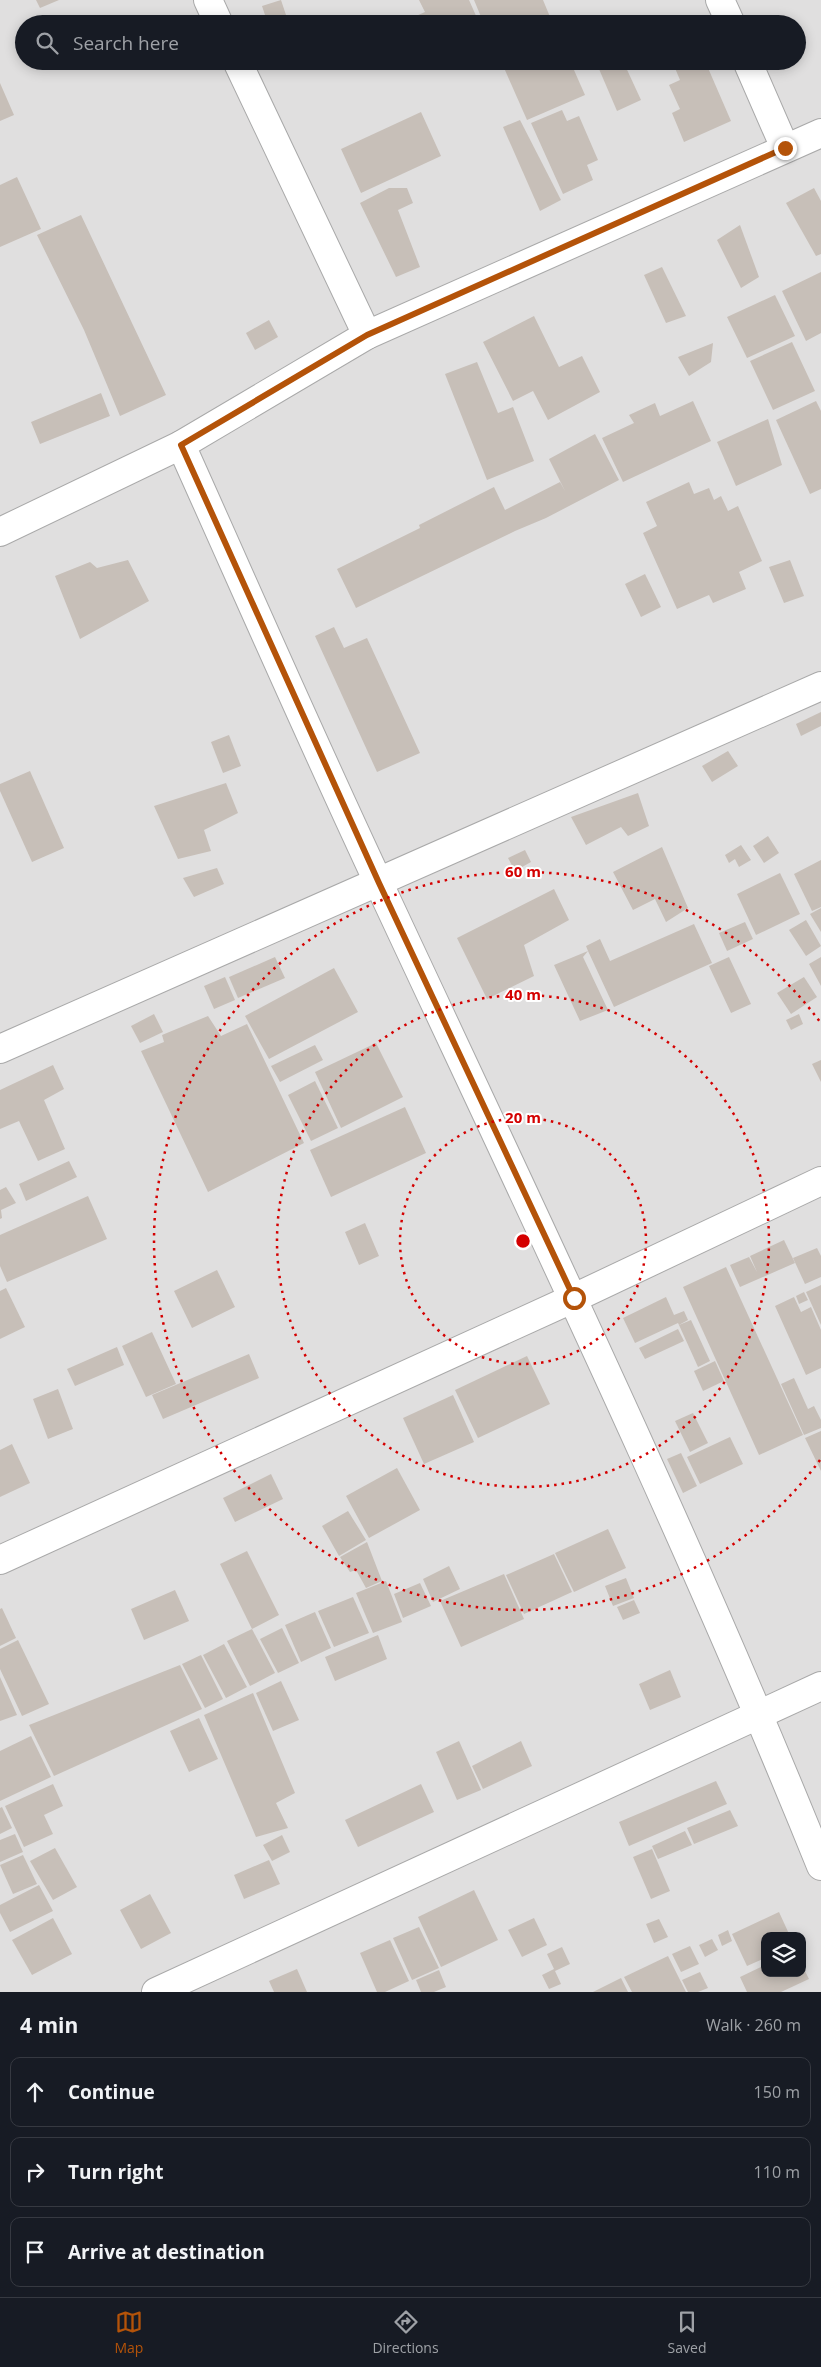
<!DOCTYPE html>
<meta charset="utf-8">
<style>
:root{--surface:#171b24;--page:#20242c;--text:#f1f3f6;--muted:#9ea1a6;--line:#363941;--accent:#b45309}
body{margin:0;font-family:"Open Sans",sans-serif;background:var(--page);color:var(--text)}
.controls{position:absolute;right:15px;bottom:15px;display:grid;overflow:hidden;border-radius:10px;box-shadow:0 2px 12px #0003}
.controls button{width:45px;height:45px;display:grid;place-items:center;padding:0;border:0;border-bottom:1px solid var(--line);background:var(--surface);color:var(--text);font:25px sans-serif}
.stop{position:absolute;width:15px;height:15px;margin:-11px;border:4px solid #b45309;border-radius:50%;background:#fff}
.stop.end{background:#b45309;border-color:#fff;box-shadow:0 1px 5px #0008}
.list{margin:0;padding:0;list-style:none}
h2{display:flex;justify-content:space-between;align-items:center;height:65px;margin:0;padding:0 20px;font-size:21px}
h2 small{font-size:16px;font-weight:400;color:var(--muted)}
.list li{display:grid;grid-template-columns:32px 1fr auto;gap:15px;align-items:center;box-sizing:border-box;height:70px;margin:0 10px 10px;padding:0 10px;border:1px solid var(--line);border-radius:10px}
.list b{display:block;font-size:19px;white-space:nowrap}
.list em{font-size:16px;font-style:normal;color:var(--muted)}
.icon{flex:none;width:28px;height:28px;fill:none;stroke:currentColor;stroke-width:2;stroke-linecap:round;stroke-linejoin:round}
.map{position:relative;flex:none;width:821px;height:1992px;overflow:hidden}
.search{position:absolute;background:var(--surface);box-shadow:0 2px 12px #0003;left:15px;right:15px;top:15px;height:55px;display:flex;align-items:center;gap:12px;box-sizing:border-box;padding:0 18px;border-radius:28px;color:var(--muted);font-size:19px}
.sheet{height:305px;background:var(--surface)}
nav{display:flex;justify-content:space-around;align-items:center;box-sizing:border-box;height:70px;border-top:1px solid var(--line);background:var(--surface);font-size:14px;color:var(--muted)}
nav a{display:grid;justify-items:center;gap:2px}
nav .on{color:var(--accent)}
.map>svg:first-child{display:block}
.residential{fill:#e0dfdf;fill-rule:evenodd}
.building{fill:#c7bfb8}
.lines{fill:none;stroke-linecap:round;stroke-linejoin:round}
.street-casing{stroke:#a9a9a9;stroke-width:30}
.street{stroke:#fff;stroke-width:28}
.route{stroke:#b45309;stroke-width:6}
.ring{fill:none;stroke:#d40000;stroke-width:2.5;stroke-dasharray:2.5 5}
.centre{fill:#d40000;stroke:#fff;stroke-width:2.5}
.ring-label{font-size:15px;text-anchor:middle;font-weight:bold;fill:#d40000;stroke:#fff;stroke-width:4;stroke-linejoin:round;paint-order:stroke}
</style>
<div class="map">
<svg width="821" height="1992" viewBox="0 0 821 1992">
<rect width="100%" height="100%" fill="#f2efe9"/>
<path class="residential" d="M0,0H821V1992H0ZM24,24H797V61H24ZM765,1936H802V1973H765Z"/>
<g class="building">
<path d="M36,0H59L40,8Z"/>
<path d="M281,0L286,15L267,21L262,6Z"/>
<path d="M419,0H469L477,18L466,24H398L425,12Z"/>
<path d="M474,0H543L553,24H484Z"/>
<path d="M501,61H570L585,95L527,120Z"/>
<path d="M598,61H623L641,100L617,111L596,62Z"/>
<path d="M672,61H705L731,121L684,142L672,113L680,109L669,85L680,80Z"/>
<path d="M0,83L14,115L0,121Z"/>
<path d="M562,110L567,121L579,116L598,160L587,165L593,180L563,194L531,123Z"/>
<path d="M421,112L441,156L361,193L341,149Z"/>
<path d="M520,120L561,200L540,211L503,127Z"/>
<path d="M17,177L41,229L0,247V185Z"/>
<path d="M389,188H407L413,203L398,210L420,267L396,277L360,203Z"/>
<path d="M814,188L821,201V254L816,256L786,203Z"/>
<path d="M81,215L166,395L120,416L84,330L37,235Z"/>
<path d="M740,225L759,277L741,288L717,240Z"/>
<path d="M662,267L686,316L666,323L644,275Z"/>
<path d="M821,272V333L806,341L782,291Z"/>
<path d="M775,295L795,336L747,358L727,317Z"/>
<path d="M534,316L559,367L582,356L600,392L548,420L533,391L513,401L483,342Z"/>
<path d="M269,320L278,337L255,350L246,333Z"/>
<path d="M792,342L815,391L773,410L750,361Z"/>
<path d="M713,343L711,362L689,376L678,357Z"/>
<path d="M477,362L498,413L513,407L534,461L487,480L445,374Z"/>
<path d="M101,393L110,416L40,444L31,422Z"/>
<path d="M693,401L711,441L623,482L602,438L634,423L629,415L655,403L660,416Z"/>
<path d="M816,401L821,411V489L810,494L776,420Z"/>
<path d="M768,419L782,465L736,486L717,442Z"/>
<path d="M595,434L619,480L546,518L515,531L356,608L337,569L420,528L419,525L494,487L505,510L560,482L565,491L549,459Z"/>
<path d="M689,482L694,494L709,488L714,500L721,496L728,511L738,506L762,561L739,572L746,589L713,603L709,595L677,609L643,533L657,526L646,502Z"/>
<path d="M128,560L149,601L80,639L55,576L90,562L97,568Z"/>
<path d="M790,560L804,596L784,603L769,567Z"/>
<path d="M645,574L661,607L641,617L625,584Z"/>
<path d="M334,627L344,648L367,638L420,753L377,772L315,636Z"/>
<path d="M821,712V726L801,736L796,724Z"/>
<path d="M229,735L241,766L223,773L211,742Z"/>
<path d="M728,751L738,766L712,782L702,766Z"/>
<path d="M30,771L64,848L32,862L0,791V784Z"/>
<path d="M226,783L238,813L204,830L211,851L178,859L154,806Z"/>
<path d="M638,793L649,826L628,836L621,827L586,845L571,817Z"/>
<path d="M768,836L779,853L764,863L753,846Z"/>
<path d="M741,845L751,860L739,867L735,859L729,863L725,855Z"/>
<path d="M662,847L688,908L666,922L655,899L633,910L613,872Z"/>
<path d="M525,850L531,862L515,871L508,858Z"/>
<path d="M821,860V907L812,911L794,874Z"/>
<path d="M217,868L224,884L194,897L183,878Z"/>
<path d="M780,873L800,914L756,935L737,894Z"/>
<path d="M554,889L569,920L524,945L534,976L487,999L457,938Z"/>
<path d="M821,908V932L810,914Z"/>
<path d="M806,920L821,946L806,956L789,930Z"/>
<path d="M745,922L753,939L727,951L719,933Z"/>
<path d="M694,924L712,963L614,1007L588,951L583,957L608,1010L580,1021L554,965L588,951L586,946L600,939L610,961Z"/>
<path d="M275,957L285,978L238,998L229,977Z"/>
<path d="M729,957L751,1004L731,1013L709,966Z"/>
<path d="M821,957V986L809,964Z"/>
<path d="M334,968L358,1012L269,1059L245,1016Z"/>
<path d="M225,977L235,1000L214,1009L204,986Z"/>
<path d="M804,977L817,997L791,1014L777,993Z"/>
<path d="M154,1014L163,1032L140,1043L131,1026Z"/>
<path d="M799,1014L803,1024L791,1030L786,1020Z"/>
<path d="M208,1016L221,1036L247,1024L304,1143L208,1192L141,1051L164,1042L162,1035Z"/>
<path d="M376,1043L403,1097L341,1128L315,1072Z"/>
<path d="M315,1045L323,1060L280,1082L271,1066Z"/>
<path d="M821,1060V1082L812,1064Z"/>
<path d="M53,1065L64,1089L44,1100L65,1149L38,1161L19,1121L0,1129V1090Z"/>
<path d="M315,1081L338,1128L311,1141L288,1095Z"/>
<path d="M405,1107L426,1153L331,1197L310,1150Z"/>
<path d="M69,1161L77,1177L26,1201L19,1184Z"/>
<path d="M6,1187L16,1203L1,1210L2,1218L0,1219V1190Z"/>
<path d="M88,1196L107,1239L7,1282L0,1266V1235Z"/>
<path d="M365,1223L379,1256L359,1265L345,1232Z"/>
<path d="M784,1240L795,1263L740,1287L730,1265L749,1257L757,1272L750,1256Z"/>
<path d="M817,1248L821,1256V1277L805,1284L793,1258Z"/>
<path d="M726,1267L803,1435L759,1455L683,1287Z"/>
<path d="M217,1270L235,1307L192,1328L174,1291Z"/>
<path d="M821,1285V1325L806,1292Z"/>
<path d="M6,1288L25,1327L0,1339V1291Z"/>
<path d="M804,1292L808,1300L799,1304L796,1296Z"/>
<path d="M666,1297L674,1315L684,1311L688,1320L679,1325L678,1323L635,1343L623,1318Z"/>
<path d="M794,1297L801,1312L811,1307L821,1330V1368L806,1375L775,1306Z"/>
<path d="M691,1320L710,1361L698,1367L679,1325Z"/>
<path d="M678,1329L684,1341L645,1359L639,1348Z"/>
<path d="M152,1332L176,1384L146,1397L122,1346Z"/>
<path d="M117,1347L124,1365L75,1386L67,1369Z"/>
<path d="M249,1354L259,1378L163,1419L152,1395Z"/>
<path d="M527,1356L550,1404L478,1438L455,1390Z"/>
<path d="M715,1361L724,1381L703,1391L694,1371Z"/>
<path d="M794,1378L808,1409L814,1406L821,1420V1428L804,1435L781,1384Z"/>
<path d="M58,1389L73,1429L48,1439L33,1399Z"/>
<path d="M453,1395L474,1442L424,1464L403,1418Z"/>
<path d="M693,1413L708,1443L690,1452L675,1421Z"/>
<path d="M821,1431V1471L805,1438Z"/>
<path d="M730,1437L743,1464L700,1484L687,1457Z"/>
<path d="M12,1444L30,1483L0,1497V1450Z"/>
<path d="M681,1453L697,1486L683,1493L667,1459Z"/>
<path d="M397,1468L420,1510L369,1538L346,1496Z"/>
<path d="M271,1474L283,1499L235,1522L223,1498Z"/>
<path d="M348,1511L366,1540L339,1556L322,1526Z"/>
<path d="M608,1529L626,1568L574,1592L555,1553Z"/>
<path d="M367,1542L382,1581L366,1588L356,1570L350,1572L340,1557Z"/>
<path d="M247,1551L279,1615L252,1629L220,1564Z"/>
<path d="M554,1554L572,1592L524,1614L506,1575Z"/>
<path d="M449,1566L460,1589L433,1602L423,1579Z"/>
<path d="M504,1574L524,1619L461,1647L440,1601Z"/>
<path d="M626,1578L634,1598L613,1606L605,1586Z"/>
<path d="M386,1581L402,1622L373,1633L356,1593Z"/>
<path d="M420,1583L431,1606L403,1618L394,1594Z"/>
<path d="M175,1590L189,1621L144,1640L131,1609Z"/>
<path d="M353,1597L369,1633L334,1647L318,1611Z"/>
<path d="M634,1600L640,1613L623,1620L617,1607Z"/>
<path d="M2,1608L16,1638L0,1646V1609Z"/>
<path d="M315,1612L331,1648L301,1662L285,1625Z"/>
<path d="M282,1628L299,1663L278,1673L260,1639Z"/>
<path d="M252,1629L275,1673L250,1686L227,1641Z"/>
<path d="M378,1635L387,1659L335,1681L325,1657Z"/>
<path d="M18,1640L49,1704L22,1716L0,1669V1649Z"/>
<path d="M224,1644L247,1687L226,1698L203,1655Z"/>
<path d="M201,1655L223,1699L205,1708L182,1664Z"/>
<path d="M180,1665L202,1709L54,1776L29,1725Z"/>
<path d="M670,1670L681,1697L650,1710L639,1684Z"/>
<path d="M0,1677L17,1715L0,1721Z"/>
<path d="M281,1681L299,1720L273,1731L256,1693Z"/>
<path d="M253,1693L295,1793L276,1803L288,1828L256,1837L204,1715Z"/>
<path d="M199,1718L218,1759L189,1772L170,1731Z"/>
<path d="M31,1736L51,1777L0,1801V1751Z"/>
<path d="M459,1741L481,1790L457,1800L436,1752Z"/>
<path d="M521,1741L532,1766L483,1789L472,1766Z"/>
<path d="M716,1781L727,1804L629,1846L619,1822Z"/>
<path d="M53,1784L63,1806L44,1815L53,1834L24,1847L5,1806Z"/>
<path d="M421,1784L434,1812L358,1847L345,1820Z"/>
<path d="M2,1807L12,1828L0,1834V1808Z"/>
<path d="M730,1810L738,1826L694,1844L687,1828Z"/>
<path d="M685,1831L692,1845L658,1859L652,1846Z"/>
<path d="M15,1834L23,1852L0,1862V1840Z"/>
<path d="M282,1835L290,1852L272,1861L263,1845Z"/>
<path d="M55,1848L77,1887L53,1900L30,1861Z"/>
<path d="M652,1849L670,1891L651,1899L633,1857Z"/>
<path d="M23,1855L37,1884L13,1894L0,1865Z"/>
<path d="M269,1860L280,1884L244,1899L234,1875Z"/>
<path d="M39,1885L53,1911L10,1932L0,1913V1905Z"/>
<path d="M474,1890L498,1940L441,1967L418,1917Z"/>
<path d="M150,1894L171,1933L141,1949L120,1910Z"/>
<path d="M779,1912L790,1936H765V1958L747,1966L732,1934Z"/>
<path d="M53,1918L72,1954L32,1975L12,1940Z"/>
<path d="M534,1918L547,1945L522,1957L508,1930Z"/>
<path d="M659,1919L668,1937L654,1943L646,1924Z"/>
<path d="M419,1927L439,1968L412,1980L393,1938Z"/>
<path d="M728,1930L732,1941L722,1946L718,1935Z"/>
<path d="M712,1939L718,1950L705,1957L699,1945Z"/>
<path d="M390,1940L409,1981L385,1992H377L360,1953Z"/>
<path d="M690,1946L699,1964L681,1972L672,1954Z"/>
<path d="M562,1947L570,1964L555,1971L561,1984L549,1989L542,1975L554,1969L547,1954Z"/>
<path d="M668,1956L686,1992H632L624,1977Z"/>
<path d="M765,1965V1973H802V1965L809,1979L781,1992H747L740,1977Z"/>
<path d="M297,1969L307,1992H274L269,1981Z"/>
<path d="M439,1970L446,1987L434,1992H421L416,1980Z"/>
<path d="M700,1972L708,1988L698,1992H688L682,1980Z"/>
<path d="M621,1978L628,1992H593Z"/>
</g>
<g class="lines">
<g class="street-casing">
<g id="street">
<path d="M208,0L219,24"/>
<path d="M720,0L731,24"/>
<path d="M237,61L367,335"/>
<path d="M747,61L785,148"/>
<path d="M181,445C247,592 312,741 381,888C532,1212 687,1534 821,1866"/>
<path d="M0,532L181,445L367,335L821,133"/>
<path d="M0,1049L821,686"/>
<path d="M0,1560L574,1298L821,1181"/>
<path d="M156,1992L821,1686"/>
</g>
</g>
<use href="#street" class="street"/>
</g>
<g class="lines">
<path class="route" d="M574,1298L379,883L181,445L367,335L785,148"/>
</g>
<g class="ring">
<circle cx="523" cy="1241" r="123"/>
<circle cx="523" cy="1241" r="246"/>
<path d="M820 1460A369 369 0 1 1 820 1022"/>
</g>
<circle cx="523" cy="1241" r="8" class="centre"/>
<g class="ring-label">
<text x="523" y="877">60 m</text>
<text x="523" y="1000">40 m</text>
<text x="523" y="1123">20 m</text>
</g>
</svg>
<div class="controls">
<button><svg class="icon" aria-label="layers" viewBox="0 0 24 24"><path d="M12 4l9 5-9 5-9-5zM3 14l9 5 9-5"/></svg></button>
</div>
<div class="stop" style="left:574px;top:1298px"></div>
<div class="stop end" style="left:785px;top:148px"></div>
<div class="search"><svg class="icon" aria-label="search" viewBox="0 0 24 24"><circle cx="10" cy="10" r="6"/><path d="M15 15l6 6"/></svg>Search here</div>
</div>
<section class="sheet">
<h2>4 min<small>Walk · 260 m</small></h2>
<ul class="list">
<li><svg class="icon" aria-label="ahead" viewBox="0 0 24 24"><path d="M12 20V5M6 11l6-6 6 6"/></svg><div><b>Continue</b></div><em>150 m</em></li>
<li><svg class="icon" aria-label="right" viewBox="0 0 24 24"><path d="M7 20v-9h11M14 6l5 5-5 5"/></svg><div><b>Turn right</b></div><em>110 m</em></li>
<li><svg class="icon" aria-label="arrive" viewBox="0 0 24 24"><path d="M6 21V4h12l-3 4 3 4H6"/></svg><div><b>Arrive at destination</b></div></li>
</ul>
</section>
<nav>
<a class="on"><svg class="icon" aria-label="map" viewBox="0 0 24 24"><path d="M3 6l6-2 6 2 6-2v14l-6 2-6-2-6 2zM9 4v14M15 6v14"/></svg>Map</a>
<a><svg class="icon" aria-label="directions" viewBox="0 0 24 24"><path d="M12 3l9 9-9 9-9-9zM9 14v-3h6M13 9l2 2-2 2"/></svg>Directions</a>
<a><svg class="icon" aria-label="saved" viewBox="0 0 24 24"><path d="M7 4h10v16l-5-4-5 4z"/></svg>Saved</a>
</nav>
